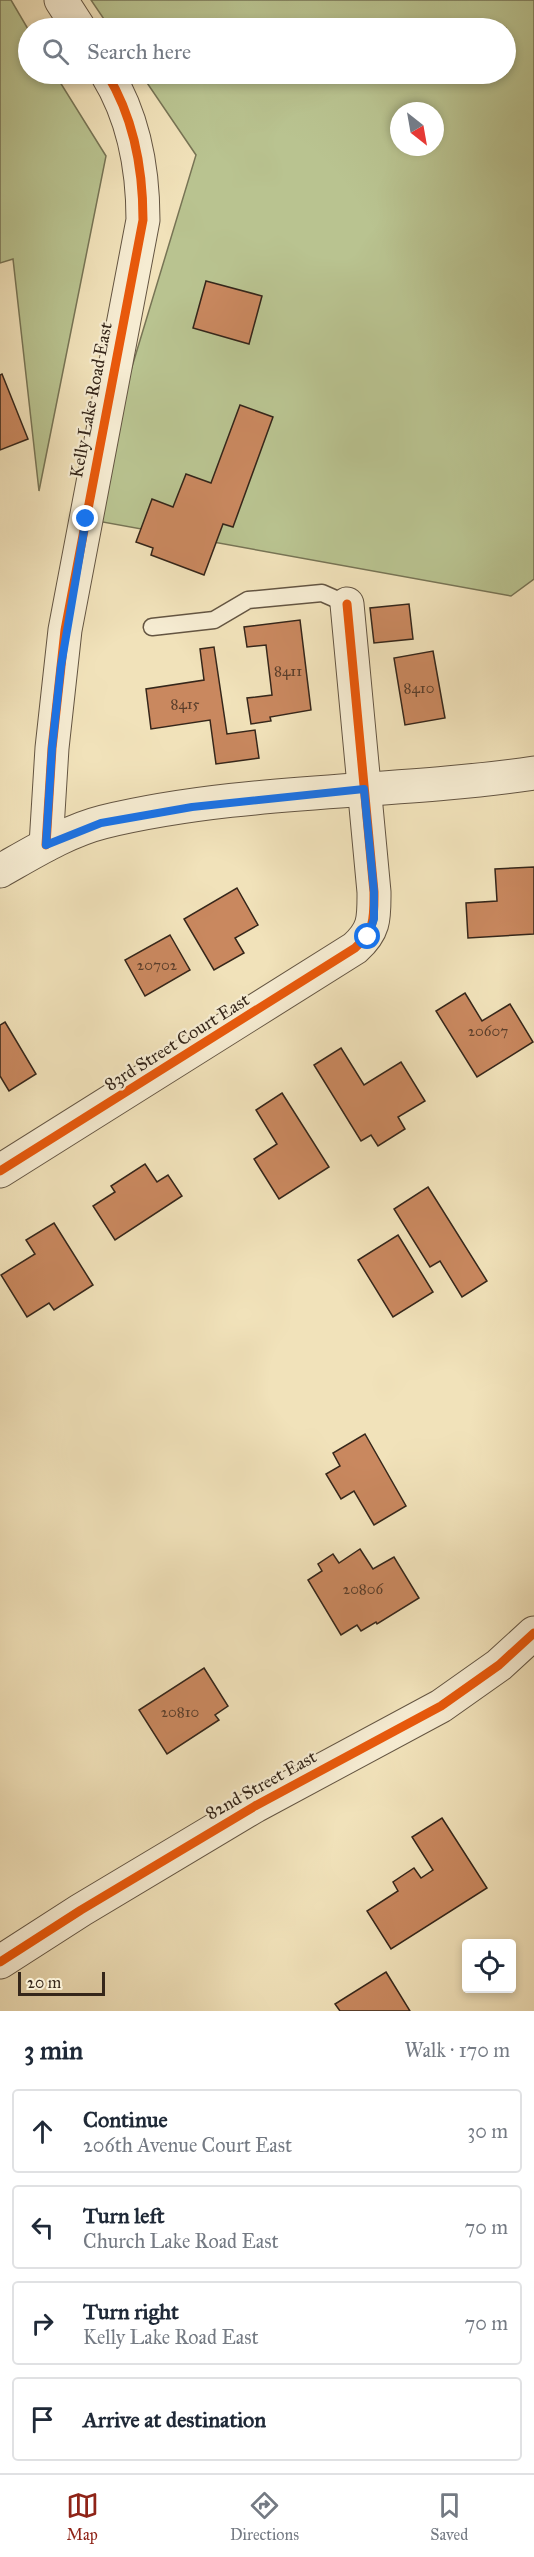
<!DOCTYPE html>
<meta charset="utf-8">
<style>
:root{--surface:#fff;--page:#f6f6f7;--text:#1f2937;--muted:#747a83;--line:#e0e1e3;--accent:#8f2418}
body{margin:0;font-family:"IM FELL Great Primer",serif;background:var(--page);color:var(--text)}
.controls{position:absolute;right:18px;bottom:18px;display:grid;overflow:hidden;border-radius:6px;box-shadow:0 3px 9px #0003}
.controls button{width:54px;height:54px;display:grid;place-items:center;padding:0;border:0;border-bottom:2px solid var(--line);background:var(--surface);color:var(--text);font:30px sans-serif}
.compass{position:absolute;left:390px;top:102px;width:54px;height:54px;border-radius:50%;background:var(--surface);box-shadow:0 3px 9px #0003;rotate:149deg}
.scale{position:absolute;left:18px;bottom:15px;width:87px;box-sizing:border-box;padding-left:6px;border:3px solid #35261a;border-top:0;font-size:16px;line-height:21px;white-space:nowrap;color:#35261a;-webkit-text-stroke:4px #f6ecd2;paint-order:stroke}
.stop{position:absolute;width:18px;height:18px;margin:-14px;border:4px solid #1a73e8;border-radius:50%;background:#fff}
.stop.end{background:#1a73e8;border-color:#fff;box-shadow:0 2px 6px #0008}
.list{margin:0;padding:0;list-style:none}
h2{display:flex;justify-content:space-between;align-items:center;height:78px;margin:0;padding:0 24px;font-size:26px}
h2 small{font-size:20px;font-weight:400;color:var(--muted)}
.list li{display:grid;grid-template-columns:39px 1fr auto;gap:18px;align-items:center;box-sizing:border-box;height:84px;margin:0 12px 12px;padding:0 12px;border:2px solid var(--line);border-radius:6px}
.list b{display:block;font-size:22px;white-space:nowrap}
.list p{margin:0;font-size:20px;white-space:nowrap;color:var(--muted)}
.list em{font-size:20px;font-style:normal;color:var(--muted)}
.icon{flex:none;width:33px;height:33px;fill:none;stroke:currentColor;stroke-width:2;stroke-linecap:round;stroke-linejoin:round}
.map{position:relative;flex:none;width:534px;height:2011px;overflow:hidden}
.search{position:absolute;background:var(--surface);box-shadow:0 3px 9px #0003;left:18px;right:18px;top:18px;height:66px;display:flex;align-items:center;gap:15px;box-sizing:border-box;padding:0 21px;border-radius:33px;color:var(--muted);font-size:22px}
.sheet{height:462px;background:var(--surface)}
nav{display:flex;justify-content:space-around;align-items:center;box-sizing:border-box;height:84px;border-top:2px solid var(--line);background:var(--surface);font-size:16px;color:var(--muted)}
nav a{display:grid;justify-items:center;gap:3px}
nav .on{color:var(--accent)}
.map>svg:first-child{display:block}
.green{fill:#b9c390;stroke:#777455;stroke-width:1.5;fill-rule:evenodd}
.building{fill:#c9885f;stroke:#35261a;stroke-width:1.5}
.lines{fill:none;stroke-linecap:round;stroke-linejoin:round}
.service-casing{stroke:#645542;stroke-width:19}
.minor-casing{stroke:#645542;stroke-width:35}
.tertiary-casing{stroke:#645542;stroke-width:35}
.service{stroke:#f6ecd2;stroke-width:16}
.minor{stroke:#f6ecd2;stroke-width:33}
.tertiary{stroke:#f6ecd2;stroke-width:33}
.cycleway-casing{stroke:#f6ecd2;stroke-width:13}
.cycleway{stroke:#e8590c;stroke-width:9}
.route{stroke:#1a73e8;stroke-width:8}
.labels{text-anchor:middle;stroke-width:4.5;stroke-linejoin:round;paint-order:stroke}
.number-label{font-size:15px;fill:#5a3e2b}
.street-label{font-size:18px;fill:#35261a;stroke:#f6ecd2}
</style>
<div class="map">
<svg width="534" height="2011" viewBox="0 0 534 2011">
<rect width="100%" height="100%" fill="#f1e2ba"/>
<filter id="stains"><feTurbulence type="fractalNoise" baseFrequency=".00333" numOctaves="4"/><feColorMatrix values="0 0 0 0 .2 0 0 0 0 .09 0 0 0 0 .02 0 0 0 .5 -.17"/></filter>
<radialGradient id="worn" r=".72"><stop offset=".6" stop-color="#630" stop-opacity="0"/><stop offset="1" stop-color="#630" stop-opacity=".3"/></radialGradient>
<g class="green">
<path d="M0,0H11L28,29V74H55L106,156L39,491L13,259L0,263Z"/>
<path d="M91,0H534V579L511,596L86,519L196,155L141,74H506V28H110ZM399,111H435V147H399Z"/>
</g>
<g class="building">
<path d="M206,281L262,296L249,344L193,328Z"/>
<path d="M2,374L28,439L0,450V375Z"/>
<path d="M240,405L273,417L233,527L223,524L204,575L151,555L153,548L136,542L152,499L173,507L186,474L211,483Z"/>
<path d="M409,604L413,639L374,643L370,608Z"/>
<path d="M300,620L311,710L270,717L271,721L251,724L247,698L272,695L266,645L247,647L244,627Z"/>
<path d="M214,647L227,734L255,730L259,758L216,764L210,720L151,729L146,689L204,680L200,649Z"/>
<path d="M433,651L445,718L405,725L394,658Z"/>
<path d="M534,867V934L468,938L466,903L497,901L495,869Z"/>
<path d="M237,888L258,925L235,938L244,953L214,970L184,919Z"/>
<path d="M170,935L190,970L145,996L125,960Z"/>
<path d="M465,993L482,1021L510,1004L533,1042L477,1077L436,1011Z"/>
<path d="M5,1022L36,1074L9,1091L0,1076V1025Z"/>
<path d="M341,1048L364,1085L401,1062L425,1101L398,1117L405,1129L378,1146L371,1135L361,1141L314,1065Z"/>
<path d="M282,1093L329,1167L279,1199L254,1159L277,1144L256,1110Z"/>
<path d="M145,1164L157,1182L168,1175L182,1196L115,1240L93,1206L115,1192L111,1186Z"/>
<path d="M428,1187L487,1281L462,1297L440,1261L430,1267L394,1209Z"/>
<path d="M54,1223L93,1285L54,1310L49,1303L27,1317L1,1275L35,1254L26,1240Z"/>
<path d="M398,1235L433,1292L393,1317L358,1260Z"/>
<path d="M365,1434L406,1506L374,1525L354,1491L341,1499L326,1474L340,1466L333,1453Z"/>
<path d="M360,1549L373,1569L394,1557L419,1598L377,1624L376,1622L361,1631L357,1625L341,1635L308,1580L322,1571L318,1564L333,1554L339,1563Z"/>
<path d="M204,1668L228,1706L215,1715L219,1720L167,1754L139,1710Z"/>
<path d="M442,1818L487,1888L391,1949L367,1911L398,1891L393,1882L414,1868L421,1878L433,1870L412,1837Z"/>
<path d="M386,1972L410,2011H340L335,2004Z"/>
</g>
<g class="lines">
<g class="service-casing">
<path id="service" d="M152,627L214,620L248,600L322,593L347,604"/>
</g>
<g class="minor-casing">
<g id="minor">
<path d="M0,1171L355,948C375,930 374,918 374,892L347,604"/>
<path d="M0,1962L81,1910L255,1806L441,1706L499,1665L534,1633"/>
</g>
</g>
<g class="tertiary-casing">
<g id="tertiary">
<path d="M61,0L79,28"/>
<path d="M46,845L52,748L65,630L143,220C143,169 134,118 107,74"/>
<path d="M0,871C32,853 67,831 103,822C244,788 391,794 534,773"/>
</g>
</g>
<use href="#service" class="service"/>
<use href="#minor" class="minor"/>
<use href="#tertiary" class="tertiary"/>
<g class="cycleway-casing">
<g id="cycleway">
<path d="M46,845L52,748L65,630L143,220C143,169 134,118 107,74"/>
<path d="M0,1171L355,948C375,930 374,918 374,892L347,604"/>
<path d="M0,1962L81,1910L255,1806L441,1706L499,1665L534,1633"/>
</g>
</g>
<use href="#cycleway" class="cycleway"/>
</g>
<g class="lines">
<path class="route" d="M86,519L61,666L52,748L46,845L101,823L192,807L364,789L374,892V919L368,937"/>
</g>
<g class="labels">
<g class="number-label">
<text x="288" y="676">8411</text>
<text x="419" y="693">8410</text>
<text x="185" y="709">8415</text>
<text x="157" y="970">20702</text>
<text x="488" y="1036">20607</text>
<text x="363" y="1594">20806</text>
<text x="180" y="1717">20810</text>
</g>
<g class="street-label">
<text transform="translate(91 400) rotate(-79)" y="6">Kelly Lake Road East</text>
<text transform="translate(177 1042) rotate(-32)" y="6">83rd Street Court East</text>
<text transform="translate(261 1785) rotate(-29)" y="6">82nd Street East</text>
</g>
</g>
<rect width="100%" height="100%" filter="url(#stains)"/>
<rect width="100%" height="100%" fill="url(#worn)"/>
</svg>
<div class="controls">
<button><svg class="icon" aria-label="locate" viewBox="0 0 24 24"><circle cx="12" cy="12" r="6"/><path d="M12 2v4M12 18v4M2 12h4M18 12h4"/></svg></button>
</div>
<svg class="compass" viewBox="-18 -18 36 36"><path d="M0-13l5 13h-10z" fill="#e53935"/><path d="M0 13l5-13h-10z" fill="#747a83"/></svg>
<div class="scale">20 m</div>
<div class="stop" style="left:368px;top:937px"></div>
<div class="stop end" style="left:86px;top:519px"></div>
<div class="search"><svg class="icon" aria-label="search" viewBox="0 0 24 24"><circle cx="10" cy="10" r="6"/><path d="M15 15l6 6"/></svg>Search here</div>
</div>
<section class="sheet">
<h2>3 min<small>Walk · 170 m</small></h2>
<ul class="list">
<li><svg class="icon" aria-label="ahead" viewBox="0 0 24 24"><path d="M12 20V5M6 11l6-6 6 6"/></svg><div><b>Continue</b><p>206th Avenue Court East</p></div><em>30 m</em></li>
<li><svg class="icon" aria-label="left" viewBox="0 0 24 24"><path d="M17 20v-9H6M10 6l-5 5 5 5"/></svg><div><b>Turn left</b><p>Church Lake Road East</p></div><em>70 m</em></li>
<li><svg class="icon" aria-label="right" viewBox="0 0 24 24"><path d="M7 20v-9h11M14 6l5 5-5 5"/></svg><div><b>Turn right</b><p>Kelly Lake Road East</p></div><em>70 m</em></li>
<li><svg class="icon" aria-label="arrive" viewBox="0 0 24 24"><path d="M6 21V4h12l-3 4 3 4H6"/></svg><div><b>Arrive at destination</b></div></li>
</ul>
</section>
<nav>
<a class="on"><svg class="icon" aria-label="map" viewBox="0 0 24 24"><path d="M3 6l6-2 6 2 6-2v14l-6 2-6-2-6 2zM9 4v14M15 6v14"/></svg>Map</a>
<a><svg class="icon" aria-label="directions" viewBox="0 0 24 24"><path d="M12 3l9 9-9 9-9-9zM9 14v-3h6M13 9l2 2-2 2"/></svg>Directions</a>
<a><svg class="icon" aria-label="saved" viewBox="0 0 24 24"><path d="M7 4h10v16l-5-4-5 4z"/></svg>Saved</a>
</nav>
